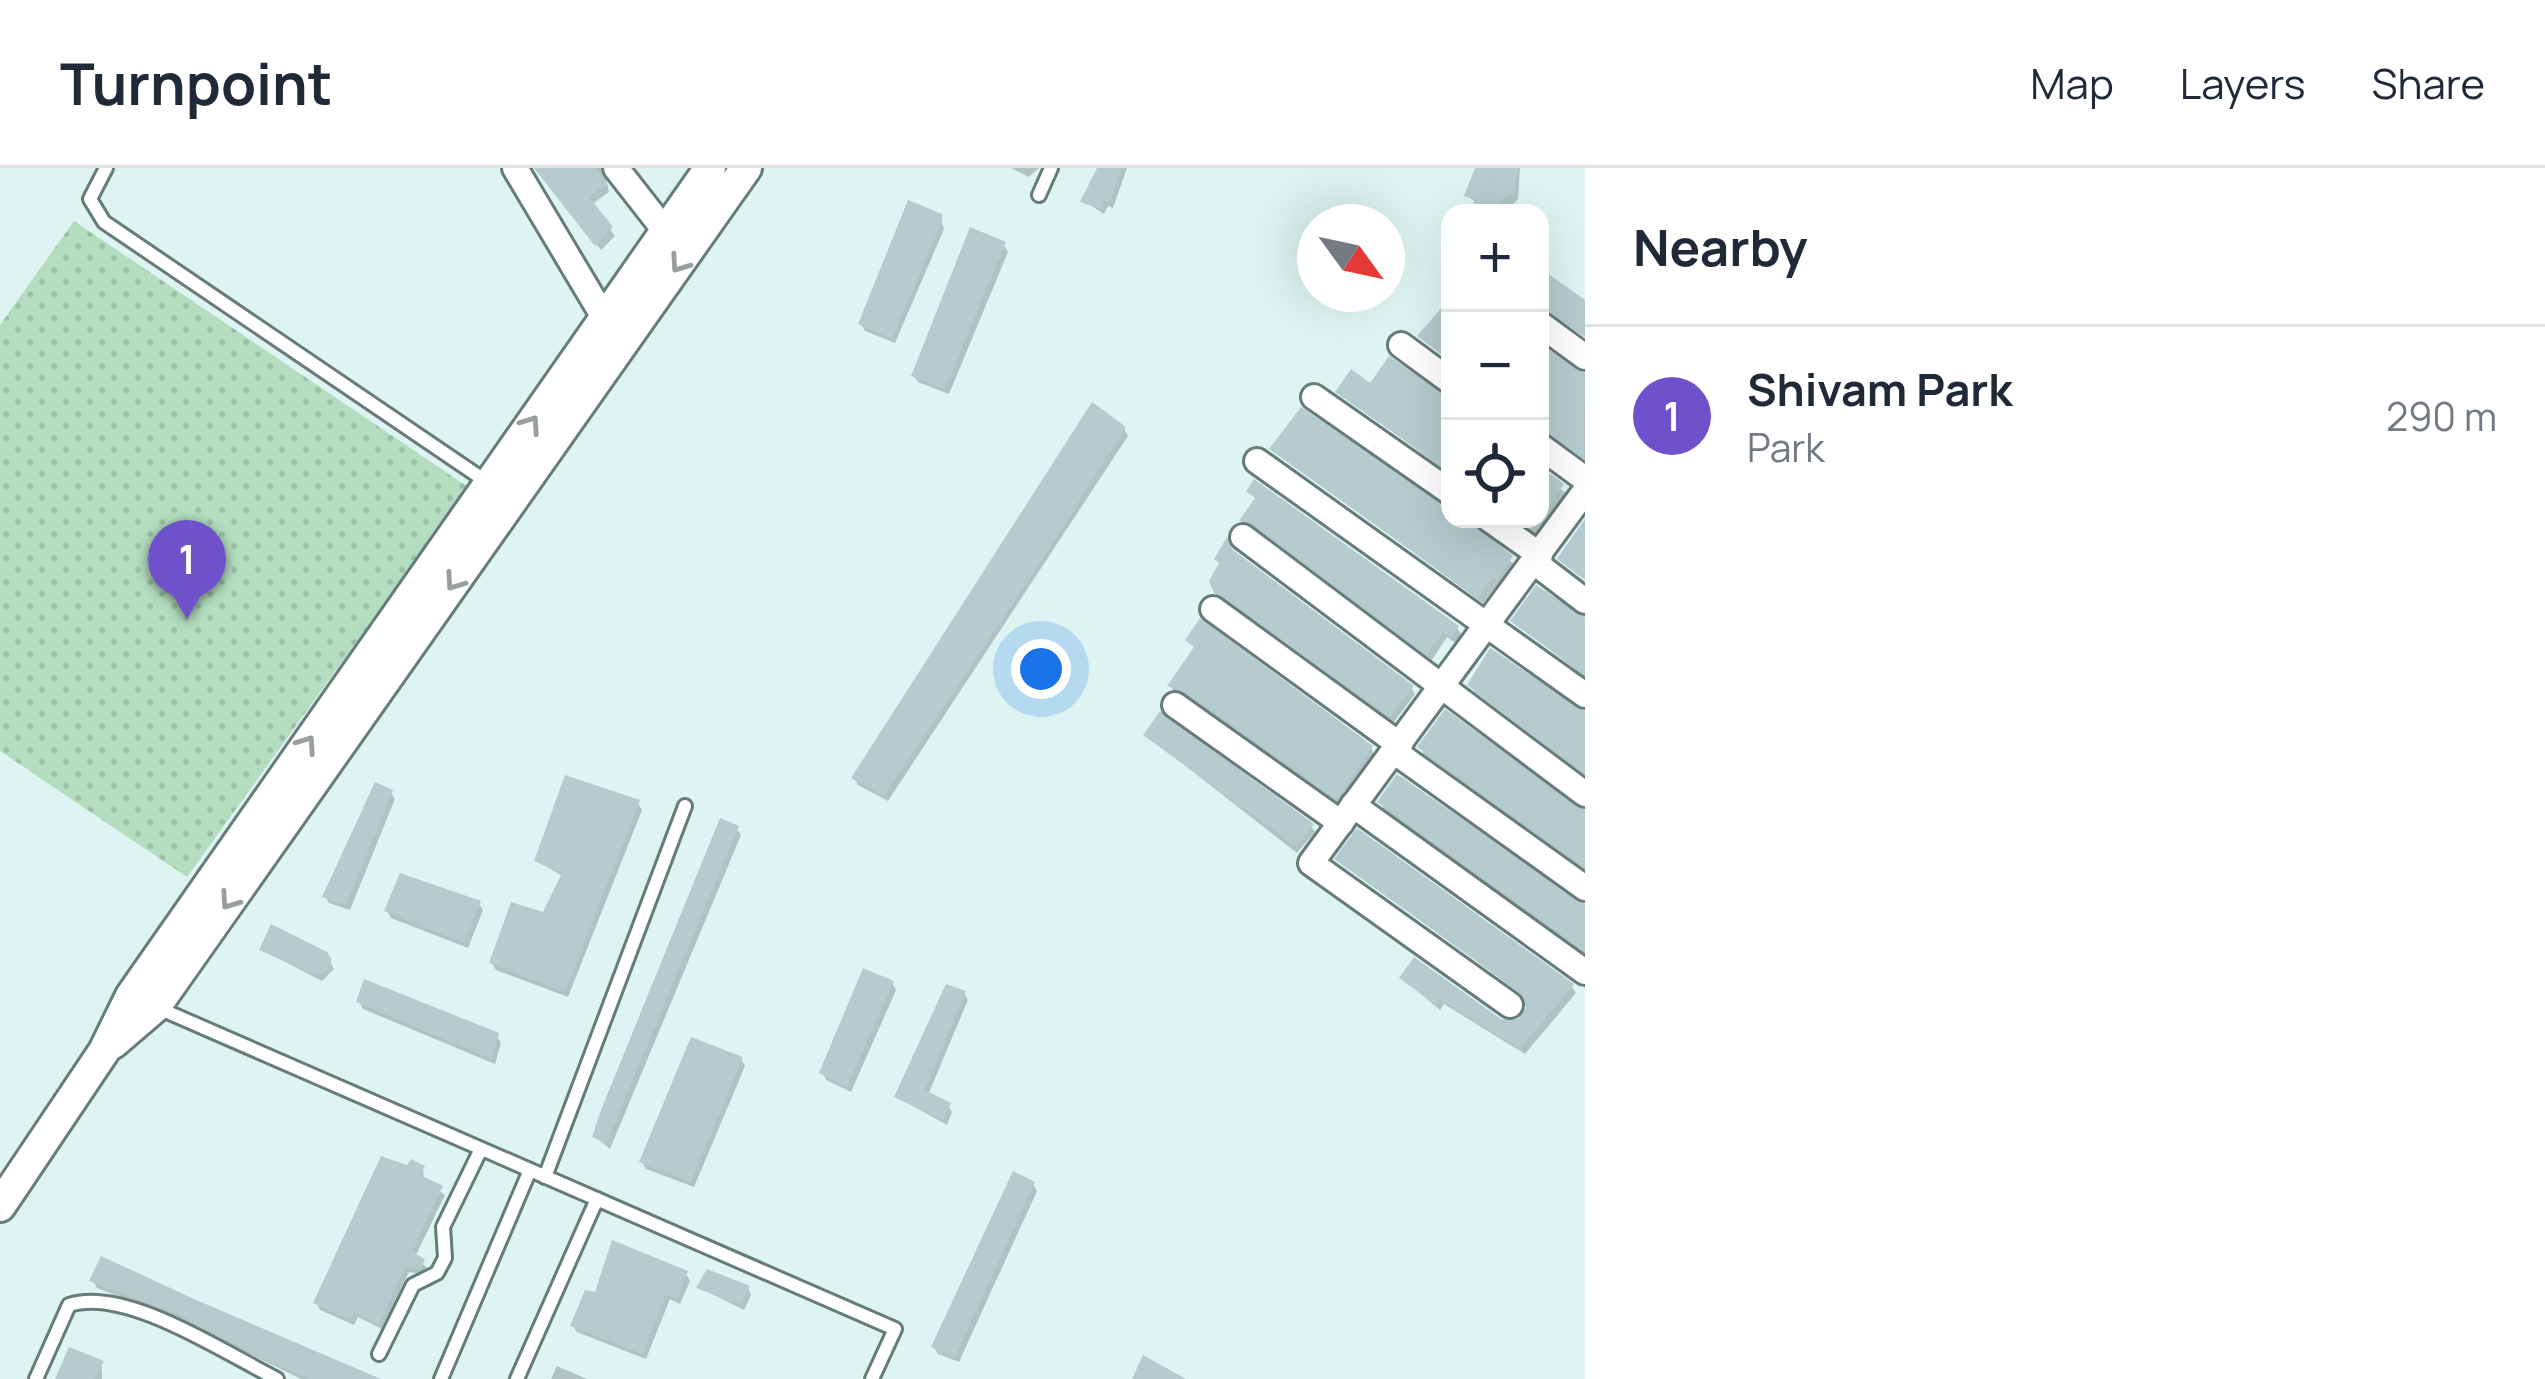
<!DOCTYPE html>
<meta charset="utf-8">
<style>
:root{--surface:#fff;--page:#f2f2f3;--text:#1f2937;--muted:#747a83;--line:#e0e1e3;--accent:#6f52cb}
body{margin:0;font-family:Manrope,sans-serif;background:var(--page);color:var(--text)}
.controls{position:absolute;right:36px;top:36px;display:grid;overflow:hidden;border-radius:24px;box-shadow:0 12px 48px #0002}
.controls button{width:108px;height:108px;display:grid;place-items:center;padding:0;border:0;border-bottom:3px solid var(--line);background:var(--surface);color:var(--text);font:60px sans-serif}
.compass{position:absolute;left:1297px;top:36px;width:108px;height:108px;border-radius:50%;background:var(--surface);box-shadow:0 12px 48px #0002;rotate:123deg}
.you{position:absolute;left:1041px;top:501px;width:42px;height:42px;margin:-30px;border:9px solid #fff;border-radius:50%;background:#1a73e8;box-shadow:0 0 0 18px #1a73e833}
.badge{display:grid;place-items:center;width:78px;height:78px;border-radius:50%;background:var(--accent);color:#fff;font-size:39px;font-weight:700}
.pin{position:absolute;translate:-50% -99px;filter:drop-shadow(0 3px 6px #0008)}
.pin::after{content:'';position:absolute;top:63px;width:42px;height:36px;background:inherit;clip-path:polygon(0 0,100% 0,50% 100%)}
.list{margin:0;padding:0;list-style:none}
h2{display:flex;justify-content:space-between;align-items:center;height:156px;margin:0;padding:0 48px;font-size:51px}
h2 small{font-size:39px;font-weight:400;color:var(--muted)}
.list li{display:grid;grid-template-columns:78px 1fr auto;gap:36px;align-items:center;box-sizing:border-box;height:180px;padding:0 48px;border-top:3px solid var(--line)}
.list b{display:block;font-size:45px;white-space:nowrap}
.list p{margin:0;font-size:39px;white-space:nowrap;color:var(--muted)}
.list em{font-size:39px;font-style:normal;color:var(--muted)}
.icon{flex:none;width:66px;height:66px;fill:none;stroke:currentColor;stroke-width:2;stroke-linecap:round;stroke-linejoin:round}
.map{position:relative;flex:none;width:1585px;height:1211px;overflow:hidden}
header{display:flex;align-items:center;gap:72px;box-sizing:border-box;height:168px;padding:0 60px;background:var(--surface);border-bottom:3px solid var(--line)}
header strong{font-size:57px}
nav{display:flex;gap:66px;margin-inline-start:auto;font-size:42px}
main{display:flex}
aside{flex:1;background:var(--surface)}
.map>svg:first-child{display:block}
.grass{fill:url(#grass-dots)}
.shadow{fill:#0003}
.building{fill:#b5cbd0}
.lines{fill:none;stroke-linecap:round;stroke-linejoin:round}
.service-casing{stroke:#667b7a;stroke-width:18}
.minor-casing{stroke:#667b7a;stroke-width:30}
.tertiary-casing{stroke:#667b7a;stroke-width:36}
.service{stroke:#fff;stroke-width:12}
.minor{stroke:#fff;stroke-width:24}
.tertiary{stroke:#fff;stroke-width:30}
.oneway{stroke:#999e9e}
</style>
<header>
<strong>Turnpoint</strong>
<nav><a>Map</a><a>Layers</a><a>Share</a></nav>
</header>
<main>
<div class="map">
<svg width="1585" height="1211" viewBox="0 0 1585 1211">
<defs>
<pattern id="grass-dots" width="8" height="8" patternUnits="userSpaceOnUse" patternTransform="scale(3)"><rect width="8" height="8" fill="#b3ddbe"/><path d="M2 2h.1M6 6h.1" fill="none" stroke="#9abfa4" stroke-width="1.8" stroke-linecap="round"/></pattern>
</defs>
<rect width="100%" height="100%" fill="#ddf4f3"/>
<path class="grass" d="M74,53L468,319L187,709L0,583V157Z"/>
<g class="shadow">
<path d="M534,0H604L609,24L591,37L615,68L601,82Z"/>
<path d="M1011,0H1039L1029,9Z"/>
<path d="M1098,0H1127L1113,40L1108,38L1104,46L1084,33Z"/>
<path d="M1478,0H1520L1518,31L1504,45H1471L1477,36L1468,28Z"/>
<path d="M940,49L944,61L895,175L865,163L861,156Z"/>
<path d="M1004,77L1008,84L949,226L918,214L914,207Z"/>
<path d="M1540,180L1575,206L1585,205V292L1555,270L1540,273Z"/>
<path d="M1371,219L1450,231V306L1339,224Z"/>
<path d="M1124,261L1128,268L888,633L858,617L854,610Z"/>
<path d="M1272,281L1440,341L1450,339V351H1479L1477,365L1515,397L1483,435Z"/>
<path d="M1540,301L1566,326L1538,368L1515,351H1540Z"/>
<path d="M1249,323L1457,460L1461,466L1455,475L1447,469L1432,492L1259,362L1246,360L1242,354L1257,333Z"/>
<path d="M1232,385L1411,520L1415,526L1394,554L1221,431L1212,413Z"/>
<path d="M1585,451V509L1513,453Z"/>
<path d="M1189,472L1371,580L1375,587L1341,637L1191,530L1174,524L1171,518L1196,481Z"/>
<path d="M1471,517L1585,545V607L1475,524Z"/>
<path d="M1146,567L1311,658L1315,664L1297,685Z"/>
<path d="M1420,579L1585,644V702L1424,586Z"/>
<path d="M391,625L395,631L350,742L329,735L325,728Z"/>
<path d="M1380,634L1585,738V790L1384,641Z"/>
<path d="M638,635L642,642L568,829L496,802L492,795L544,748L564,709L537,693Z"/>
<path d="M737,661L741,667L610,981L596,969Z"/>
<path d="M1338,692L1572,819L1576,825L1525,886L1444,836L1440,842L1402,810L1500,854H1519L1530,840L1524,828Z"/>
<path d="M479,736L483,742L468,780L391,750L387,743Z"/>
<path d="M262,782L325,786L334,801L322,813Z"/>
<path d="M892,815L896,822L851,924L826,912L823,905Z"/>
<path d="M964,825L968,832L928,927L948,937L952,944L947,957L897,929Z"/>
<path d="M359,834L497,868L501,875L495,896L363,841Z"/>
<path d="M741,891L745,898L694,1019L646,1001L642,994Z"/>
<path d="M409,1000L423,1001L424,1012L445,1027L415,1089L427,1100L424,1107L409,1104L382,1161L358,1149L354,1157L320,1142L316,1135Z"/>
<path d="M1033,1016L1037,1023L959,1194L938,1186L934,1179Z"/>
<path d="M686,1106L690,1113L680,1136L670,1131L646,1191L577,1164L573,1158L597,1128Z"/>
<path d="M93,1113L373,1211H301L185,1154L97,1120Z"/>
<path d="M700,1120H748L751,1127L744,1142Z"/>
<path d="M102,1195V1211H58Z"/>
<path d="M557,1198L587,1211H551Z"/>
</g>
<g class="building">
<path d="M534,0H596L607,16L589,29L613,59L595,78Z"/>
<path d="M1097,0H1121L1110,35L1105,33L1101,41L1080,34Z"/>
<path d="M1475,0H1518L1515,24L1503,31L1498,45H1467L1476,32L1464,28Z"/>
<path d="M908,32L942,46V53L892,171L858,156Z"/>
<path d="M970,59L1006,74L945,221L911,208Z"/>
<path d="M1540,100L1585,132V169L1540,140Z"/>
<path d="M1450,130V193L1417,168Z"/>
<path d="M1540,176L1585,205L1584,290L1540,262Z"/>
<path d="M1389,188L1450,229V304L1335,224L1351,201L1370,215Z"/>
<path d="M1092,234L1126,259L1033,406L884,628L851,610Z"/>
<path d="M1301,239L1450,340V351H1468L1513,388L1497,412L1493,409L1478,430L1269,281Z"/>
<path d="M1540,298L1564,316L1540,350Z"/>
<path d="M1254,311L1459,458L1450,470L1443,464L1427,487L1253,356L1239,353L1255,330L1246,323Z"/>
<path d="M1585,351V412L1557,391Z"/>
<path d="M1227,369L1233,382L1414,518L1390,549L1214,425L1209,413L1219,395L1214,391Z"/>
<path d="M1536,417L1585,449V507L1510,453Z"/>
<path d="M1200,450L1373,578L1337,632L1185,524L1167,518L1194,479L1185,472Z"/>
<path d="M1490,480L1585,543V605L1467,517Z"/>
<path d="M1445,541L1585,642V700L1417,579Z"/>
<path d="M1160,543L1314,656L1297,679L1143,567Z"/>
<path d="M1397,606L1585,736V784L1377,634Z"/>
<path d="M565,607L640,632L565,824L489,795L511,734L543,744L562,705L534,693Z"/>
<path d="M375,614L393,622L346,737L322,729Z"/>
<path d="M720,650L739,658L606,976L592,969L601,942Z"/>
<path d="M1357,660L1574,816L1520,881L1440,831L1436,837L1399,810L1414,789L1501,851H1518L1526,840L1520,824L1334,691Z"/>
<path d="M400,705L481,733L464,775L384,743Z"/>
<path d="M271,756L327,784L332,792L326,804L317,807L259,782Z"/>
<path d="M863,800L894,813L847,919L819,905Z"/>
<path d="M364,811L499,865L492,891L356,834Z"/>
<path d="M946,816L966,823L925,922L951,935L943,952L894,929Z"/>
<path d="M691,869L743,889L691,1014L639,994Z"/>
<path d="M381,988L407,997L411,991L425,998L420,1007L443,1018L412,1084L425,1091L421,1101L405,1099L379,1157L354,1144L350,1152L313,1135Z"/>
<path d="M1013,1003L1035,1014L955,1189L931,1179Z"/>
<path d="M612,1072L688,1103L677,1131L666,1126L643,1186L570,1158L585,1122L595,1124Z"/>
<path d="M101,1088L194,1131L381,1211H310L261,1190L179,1147L89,1113Z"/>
<path d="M707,1101L750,1118L741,1137L696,1120Z"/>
<path d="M69,1179L104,1193L95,1211H55Z"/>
<path d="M1143,1187L1186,1211H1132Z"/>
</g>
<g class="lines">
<g class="service-casing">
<g id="service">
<path d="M106,0L90,31L104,54L487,314"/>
<path d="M1039,27L1051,0"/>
<path d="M156,839L895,1161L872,1211"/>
<path d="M545,1009L685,638"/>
<path d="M379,1186L413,1117L437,1105L445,1090L443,1059L481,981"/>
<path d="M36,1211L69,1137C125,1118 225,1185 277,1211"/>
<path d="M441,1211L530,1002"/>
<path d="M517,1211L597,1031"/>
</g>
</g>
<g class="minor-casing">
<g id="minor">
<path d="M515,0L605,151"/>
<path d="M616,0L666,64"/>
<path d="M1540,156L1585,189"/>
<path d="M1401,177L1450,213"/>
<path d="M1314,229L1450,324"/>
<path d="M1540,278L1585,311"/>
<path d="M1257,293L1585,527"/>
<path d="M1489,351L1540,387"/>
<path d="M1243,369L1585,626"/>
<path d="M1534,394L1585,433"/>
<path d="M1213,441L1400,577"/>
<path d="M1175,537L1341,655"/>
<path d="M1395,584L1585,720"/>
<path d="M1353,637L1585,804"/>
<path d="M1510,837L1311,695L1585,323"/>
</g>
</g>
<g class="tertiary-casing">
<g id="tertiary">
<path d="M113,875L155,839L746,0"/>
<path d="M0,1038L104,883L131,828L710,0"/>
</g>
</g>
<use href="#service" class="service"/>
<use href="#minor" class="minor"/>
<use href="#tertiary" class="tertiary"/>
</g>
<defs><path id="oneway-chevron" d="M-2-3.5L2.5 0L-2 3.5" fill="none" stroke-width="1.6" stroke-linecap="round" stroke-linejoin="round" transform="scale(3)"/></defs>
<g class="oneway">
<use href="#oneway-chevron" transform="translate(679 96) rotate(125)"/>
<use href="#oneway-chevron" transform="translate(531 256) rotate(-55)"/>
<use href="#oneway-chevron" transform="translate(454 414) rotate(125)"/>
<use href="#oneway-chevron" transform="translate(307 576) rotate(-55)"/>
<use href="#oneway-chevron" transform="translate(229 733) rotate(125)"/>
</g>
</svg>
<div class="controls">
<button>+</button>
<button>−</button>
<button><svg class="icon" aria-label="locate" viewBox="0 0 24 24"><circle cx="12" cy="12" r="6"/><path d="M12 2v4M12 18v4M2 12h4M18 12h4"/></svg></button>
</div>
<svg class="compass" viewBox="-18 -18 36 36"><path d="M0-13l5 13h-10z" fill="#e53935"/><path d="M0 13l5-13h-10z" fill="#747a83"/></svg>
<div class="you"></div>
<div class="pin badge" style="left:187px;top:451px">1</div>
</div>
<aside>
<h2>Nearby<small></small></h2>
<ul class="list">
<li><span class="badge">1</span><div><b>Shivam Park</b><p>Park</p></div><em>290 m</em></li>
</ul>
</aside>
</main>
